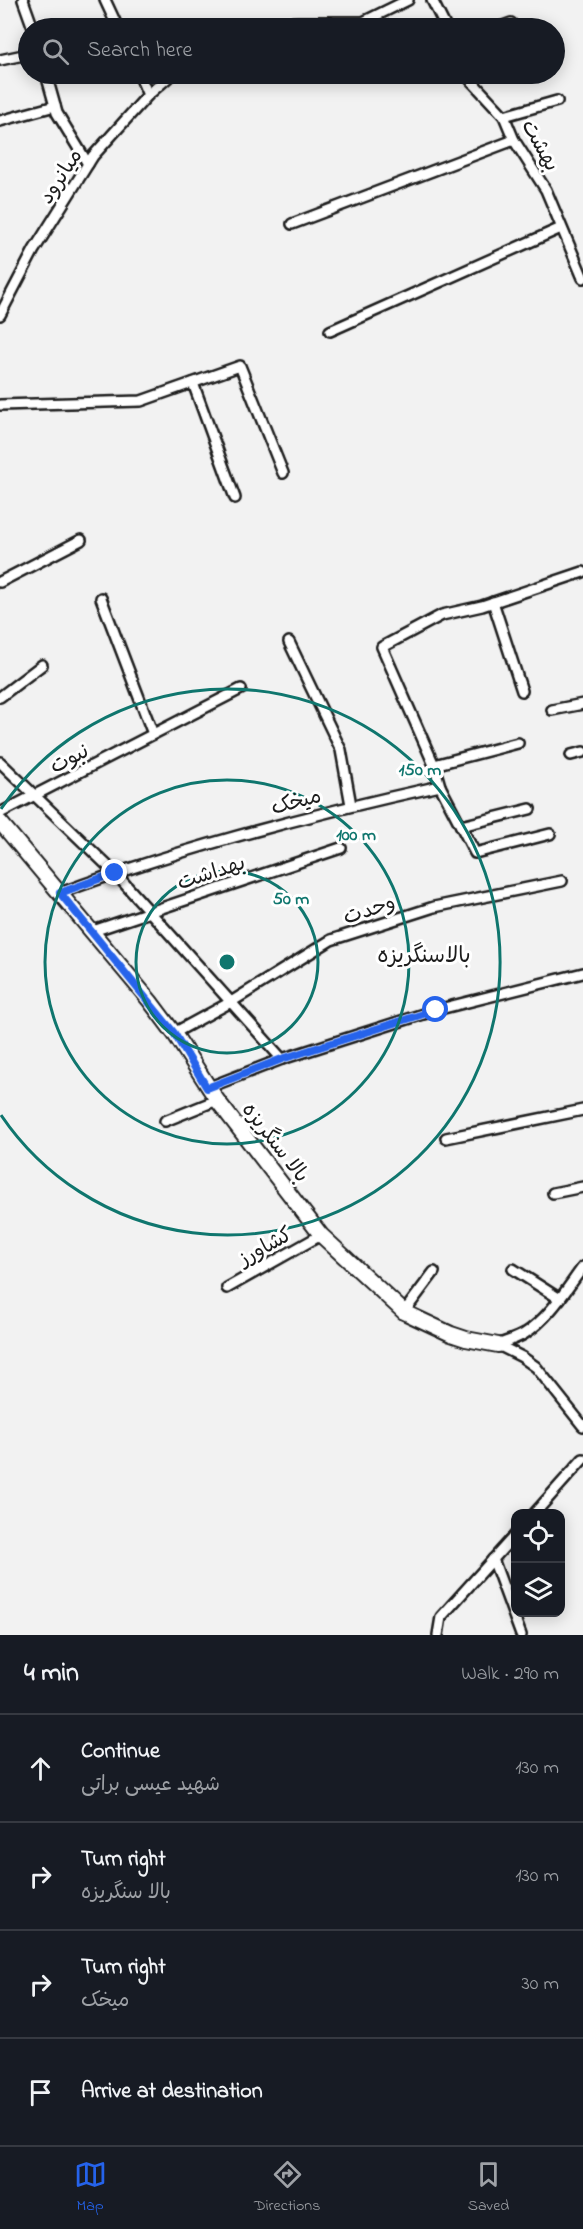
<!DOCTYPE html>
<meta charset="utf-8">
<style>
:root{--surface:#171b24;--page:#242831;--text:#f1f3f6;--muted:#9ea1a6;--line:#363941;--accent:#2563eb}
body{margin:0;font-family:"Indie Flower","Playpen Sans Arabic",sans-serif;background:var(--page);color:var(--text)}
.controls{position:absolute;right:18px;bottom:18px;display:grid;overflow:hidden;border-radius:12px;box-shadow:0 3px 15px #0003}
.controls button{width:54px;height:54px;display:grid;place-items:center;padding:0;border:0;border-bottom:2px solid var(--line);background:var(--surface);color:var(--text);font:30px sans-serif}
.stop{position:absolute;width:18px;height:18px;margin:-14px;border:4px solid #2563eb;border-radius:50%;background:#fff}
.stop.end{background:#2563eb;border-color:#fff;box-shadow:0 2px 6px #0008}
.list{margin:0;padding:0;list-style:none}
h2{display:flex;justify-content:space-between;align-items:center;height:78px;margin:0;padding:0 24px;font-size:26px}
h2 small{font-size:20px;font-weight:400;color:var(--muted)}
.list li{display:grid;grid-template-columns:39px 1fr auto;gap:18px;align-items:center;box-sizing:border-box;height:108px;padding:0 24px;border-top:2px solid var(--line)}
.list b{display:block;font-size:22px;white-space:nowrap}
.list p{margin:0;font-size:20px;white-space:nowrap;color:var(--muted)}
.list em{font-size:20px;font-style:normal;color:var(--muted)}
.icon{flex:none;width:33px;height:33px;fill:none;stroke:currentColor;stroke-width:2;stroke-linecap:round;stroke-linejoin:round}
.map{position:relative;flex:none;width:583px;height:1635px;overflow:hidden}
.search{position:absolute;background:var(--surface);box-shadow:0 3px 15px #0003;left:18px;right:18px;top:18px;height:66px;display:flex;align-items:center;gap:15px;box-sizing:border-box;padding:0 21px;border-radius:33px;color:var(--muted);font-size:22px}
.sheet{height:510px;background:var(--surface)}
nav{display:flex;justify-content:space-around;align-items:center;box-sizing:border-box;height:84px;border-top:2px solid var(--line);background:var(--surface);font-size:16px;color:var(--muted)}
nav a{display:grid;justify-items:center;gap:3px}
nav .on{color:var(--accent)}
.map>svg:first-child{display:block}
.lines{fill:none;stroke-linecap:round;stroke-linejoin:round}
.street-casing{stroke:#1c1c1c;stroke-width:14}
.secondary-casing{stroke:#1c1c1c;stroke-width:18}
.street{stroke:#fff;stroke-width:9}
.secondary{stroke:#fff;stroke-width:14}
.route{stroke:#2563eb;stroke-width:8}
.ring{fill:none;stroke:#0f766e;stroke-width:3}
.labels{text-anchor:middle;stroke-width:6;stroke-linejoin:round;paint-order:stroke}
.street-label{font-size:21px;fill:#1c1c1c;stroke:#fff}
.neighbourhood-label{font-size:22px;fill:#1c1c1c;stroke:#fff}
.centre{fill:#0f766e;stroke:#fff;stroke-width:3}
.ring-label{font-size:18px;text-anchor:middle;font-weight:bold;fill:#0f766e;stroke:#fff;stroke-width:6;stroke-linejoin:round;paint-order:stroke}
</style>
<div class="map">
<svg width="583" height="1635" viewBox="0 0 583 1635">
<rect width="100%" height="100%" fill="#f2f2f2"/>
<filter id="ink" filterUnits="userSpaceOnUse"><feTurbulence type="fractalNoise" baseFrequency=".0167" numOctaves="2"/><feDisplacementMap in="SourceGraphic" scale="12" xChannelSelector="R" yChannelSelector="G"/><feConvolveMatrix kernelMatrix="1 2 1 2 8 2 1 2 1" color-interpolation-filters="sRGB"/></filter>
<g filter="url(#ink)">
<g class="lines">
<g class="street-casing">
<g id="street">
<path d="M23,0L33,28"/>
<path d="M105,0L118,28"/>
<path d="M432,0L446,28"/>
<path d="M223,28L298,22H363L408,0"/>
<path d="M497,28L511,23"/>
<path d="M0,60L28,54"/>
<path d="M46,74L57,113L88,164"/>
<path d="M139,74L148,95"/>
<path d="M465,74L504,116L514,140L546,190L583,278"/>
<path d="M504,116L557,101"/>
<path d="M0,121L55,106"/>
<path d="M292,224L514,140"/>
<path d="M0,315L34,250L93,156L148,95L172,74"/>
<path d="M330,331L561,228"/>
<path d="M193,383L235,498"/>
<path d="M0,405L141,401L240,366L283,473"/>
<path d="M0,582L81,540"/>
<path d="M101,598L153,734"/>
<path d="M493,602L522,691"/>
<path d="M289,642L341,750L351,805"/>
<path d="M0,697L42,665"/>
<path d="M552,710L583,704"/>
<path d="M571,755L583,752"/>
<path d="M0,762L115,873L282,1059"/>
<path d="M434,765L382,647L442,615L482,606L583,572"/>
<path d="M440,786L475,853L550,834"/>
<path d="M0,813L241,689"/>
<path d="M461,826L530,809"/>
<path d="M60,893C184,847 312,814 440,786L434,765L518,743"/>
<path d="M93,931L341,848"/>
<path d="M174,1033L231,1002L331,940L434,907L562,881"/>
<path d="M207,1088L282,1059L436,1010L583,973"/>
<path d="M165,1121L217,1100"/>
<path d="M446,1138L583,1110"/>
<path d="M553,1193L583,1187"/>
<path d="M513,1269L560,1299"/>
<path d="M227,1288L321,1235"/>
<path d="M404,1312L434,1272"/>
<path d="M498,1345L522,1357L536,1367L583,1426"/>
<path d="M498,1345C506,1341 516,1339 524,1334C549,1318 566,1290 583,1267"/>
<path d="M534,1514L583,1459"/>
<path d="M493,1559L521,1635"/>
<path d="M438,1635L441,1617L516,1534"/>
</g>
</g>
<g class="secondary-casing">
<path id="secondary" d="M0,822L150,1001L174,1033L217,1100L321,1235L404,1312L451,1334L466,1339L498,1345"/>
</g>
<use href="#street" class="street"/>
<use href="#secondary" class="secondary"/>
</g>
</g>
<g class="lines" filter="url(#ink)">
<path class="route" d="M115,873L60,893L174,1033L207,1088L282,1059L436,1010"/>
</g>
<g class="ring">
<circle cx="227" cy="962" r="91"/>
<circle cx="227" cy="962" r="182"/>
<path d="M1 809A273 273 0 1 1 1 1115"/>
</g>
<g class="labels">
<g class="street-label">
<text transform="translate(541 145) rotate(61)" y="7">بهشت</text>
<text transform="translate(60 176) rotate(-57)" y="7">میانرود</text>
<text transform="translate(69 758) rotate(-27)" y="7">نبوت</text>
<text transform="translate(296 801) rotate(-15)" y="7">میخک</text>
<text transform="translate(211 872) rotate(-18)" y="7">بهداشت</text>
<text transform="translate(369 909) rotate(-18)" y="7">وحدت</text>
<text transform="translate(276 1142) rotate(52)" y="7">بالا سنگریزه</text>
<text transform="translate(265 1246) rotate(-29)" y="7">کشاورز</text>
</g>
<g class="neighbourhood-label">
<text x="424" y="962">بالاسنگریزه</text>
</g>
</g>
<circle cx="227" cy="962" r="9" class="centre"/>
<g class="ring-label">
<text x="420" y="775">150 m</text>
<text x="356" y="840">100 m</text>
<text x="291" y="904">50 m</text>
</g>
</svg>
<div class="controls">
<button><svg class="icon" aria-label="locate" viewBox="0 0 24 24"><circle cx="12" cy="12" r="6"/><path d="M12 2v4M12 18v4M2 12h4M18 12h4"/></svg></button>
<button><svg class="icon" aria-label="layers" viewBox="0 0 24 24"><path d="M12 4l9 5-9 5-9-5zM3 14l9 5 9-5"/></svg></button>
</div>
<div class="stop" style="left:436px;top:1010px"></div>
<div class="stop end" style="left:115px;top:873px"></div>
<div class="search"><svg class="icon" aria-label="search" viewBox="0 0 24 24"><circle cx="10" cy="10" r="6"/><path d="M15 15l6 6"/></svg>Search here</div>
</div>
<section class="sheet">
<h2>4 min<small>Walk · 290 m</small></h2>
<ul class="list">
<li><svg class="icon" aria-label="ahead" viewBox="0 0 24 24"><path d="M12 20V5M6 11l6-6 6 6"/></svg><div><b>Continue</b><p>شهید عیسی براتی</p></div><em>130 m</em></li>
<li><svg class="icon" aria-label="right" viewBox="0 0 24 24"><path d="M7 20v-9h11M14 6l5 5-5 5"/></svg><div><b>Turn right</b><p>بالا سنگریزه</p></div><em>130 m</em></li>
<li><svg class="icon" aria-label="right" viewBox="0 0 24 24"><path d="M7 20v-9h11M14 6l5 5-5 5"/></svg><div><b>Turn right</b><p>میخک</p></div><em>30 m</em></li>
<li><svg class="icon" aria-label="arrive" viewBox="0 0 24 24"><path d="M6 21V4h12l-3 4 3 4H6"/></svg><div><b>Arrive at destination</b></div></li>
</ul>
</section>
<nav>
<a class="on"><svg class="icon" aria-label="map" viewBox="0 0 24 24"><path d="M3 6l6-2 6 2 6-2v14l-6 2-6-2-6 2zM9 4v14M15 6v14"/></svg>Map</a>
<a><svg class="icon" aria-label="directions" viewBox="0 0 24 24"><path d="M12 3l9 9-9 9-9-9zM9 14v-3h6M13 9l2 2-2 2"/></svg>Directions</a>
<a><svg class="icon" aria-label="saved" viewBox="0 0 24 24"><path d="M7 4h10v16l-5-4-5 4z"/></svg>Saved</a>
</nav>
